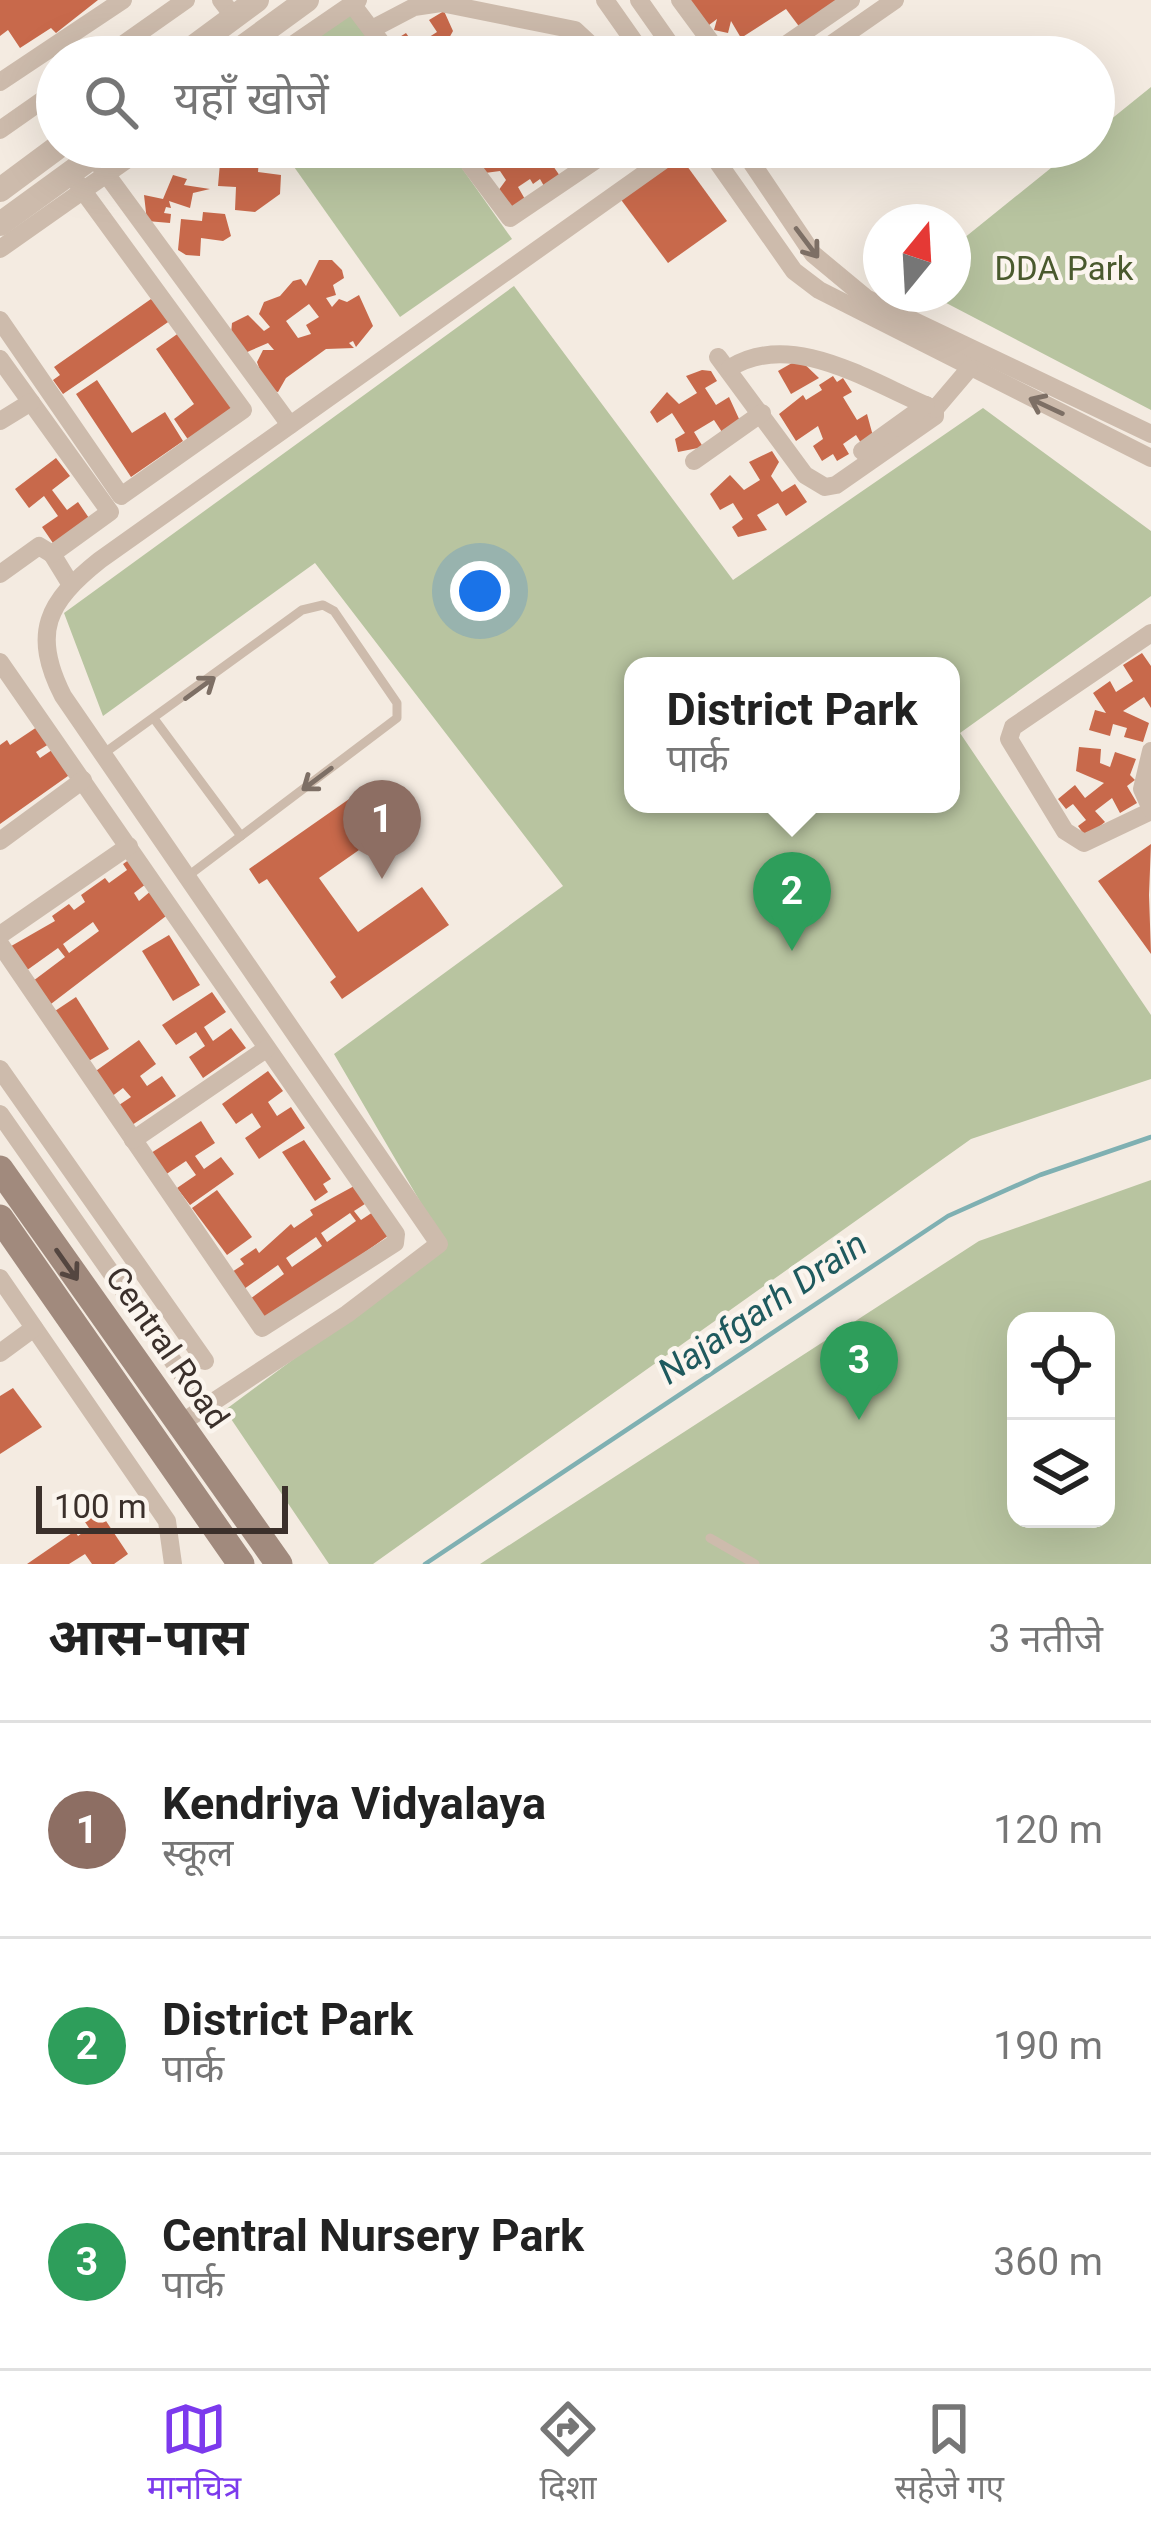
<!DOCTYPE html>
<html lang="hi">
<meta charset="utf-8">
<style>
:root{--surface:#fff;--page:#f2f2f2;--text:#222;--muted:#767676;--line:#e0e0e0;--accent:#7c3aed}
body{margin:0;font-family:Roboto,"Noto Sans Devanagari",sans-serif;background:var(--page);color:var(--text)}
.controls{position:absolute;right:36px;bottom:36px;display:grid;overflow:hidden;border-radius:24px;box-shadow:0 12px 48px #0002}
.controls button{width:108px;height:108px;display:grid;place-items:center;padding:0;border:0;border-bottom:3px solid var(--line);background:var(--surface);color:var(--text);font:60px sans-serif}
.compass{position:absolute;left:863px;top:204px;width:108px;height:108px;border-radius:50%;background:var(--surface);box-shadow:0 12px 48px #0002;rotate:18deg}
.scale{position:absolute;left:36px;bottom:30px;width:252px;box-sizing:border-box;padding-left:12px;border:6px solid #3b302b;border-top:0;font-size:33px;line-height:42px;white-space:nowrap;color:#3b302b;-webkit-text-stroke:9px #fbf5ee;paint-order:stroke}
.you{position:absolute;left:480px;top:591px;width:42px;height:42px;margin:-30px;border:9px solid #fff;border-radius:50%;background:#1a73e8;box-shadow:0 0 0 18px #1a73e833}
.badge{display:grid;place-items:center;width:78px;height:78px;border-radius:50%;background:var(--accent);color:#fff;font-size:39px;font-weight:700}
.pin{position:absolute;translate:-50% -99px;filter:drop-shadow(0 3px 6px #0008)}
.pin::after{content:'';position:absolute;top:63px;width:42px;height:36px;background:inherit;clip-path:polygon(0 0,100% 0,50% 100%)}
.popup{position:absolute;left:624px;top:657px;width:336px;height:156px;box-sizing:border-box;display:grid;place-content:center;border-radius:24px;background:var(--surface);filter:drop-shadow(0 3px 9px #0005);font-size:39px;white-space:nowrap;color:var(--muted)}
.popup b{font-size:45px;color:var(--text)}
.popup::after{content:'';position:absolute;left:50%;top:100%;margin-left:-24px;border:24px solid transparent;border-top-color:var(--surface)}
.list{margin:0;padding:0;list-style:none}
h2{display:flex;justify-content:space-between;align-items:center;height:156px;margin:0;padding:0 48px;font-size:51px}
h2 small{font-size:39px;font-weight:400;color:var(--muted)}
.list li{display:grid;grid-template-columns:78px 1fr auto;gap:36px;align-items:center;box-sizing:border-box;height:216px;padding:0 48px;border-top:3px solid var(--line)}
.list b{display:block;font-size:45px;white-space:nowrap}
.list p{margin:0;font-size:39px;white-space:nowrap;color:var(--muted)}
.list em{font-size:39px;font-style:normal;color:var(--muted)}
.icon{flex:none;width:66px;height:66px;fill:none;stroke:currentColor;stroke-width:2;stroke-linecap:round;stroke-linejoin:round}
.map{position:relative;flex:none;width:1151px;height:1564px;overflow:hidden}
.search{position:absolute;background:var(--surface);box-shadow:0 12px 48px #0002;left:36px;right:36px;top:36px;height:132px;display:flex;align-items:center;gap:30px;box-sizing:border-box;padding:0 42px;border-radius:66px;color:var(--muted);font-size:45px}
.sheet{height:804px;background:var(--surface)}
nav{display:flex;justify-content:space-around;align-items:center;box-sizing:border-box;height:168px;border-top:3px solid var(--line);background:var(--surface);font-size:33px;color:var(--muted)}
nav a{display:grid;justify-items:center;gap:6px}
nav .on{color:var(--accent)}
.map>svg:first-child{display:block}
.green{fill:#b8c4a0;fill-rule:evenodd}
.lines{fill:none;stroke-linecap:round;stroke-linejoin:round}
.stream{stroke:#7fb0b2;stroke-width:4.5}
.building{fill:#c8694b;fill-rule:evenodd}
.service{stroke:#cdbbac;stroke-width:9}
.minor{stroke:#cdbbac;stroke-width:18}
.tertiary{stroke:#cdbbac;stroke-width:24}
.secondary{stroke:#a18a7d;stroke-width:27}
.oneway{stroke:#7d6f65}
.oneway2{stroke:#544640}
.labels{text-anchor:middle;stroke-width:9;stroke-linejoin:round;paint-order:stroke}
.park-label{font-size:33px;fill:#4a5a2e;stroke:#fbf5ee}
.street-label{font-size:33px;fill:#3b302b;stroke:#fbf5ee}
.water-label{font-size:36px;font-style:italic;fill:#1f5a5e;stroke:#fbf5ee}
</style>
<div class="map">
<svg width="1151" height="1564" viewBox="0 0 1151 1564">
<rect width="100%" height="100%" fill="#f4ebe1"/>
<g class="green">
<path d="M350,9L383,57H281Z"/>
<path d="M1151,87V410L929,294H953V247L1077,147H1094V133Z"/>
<path d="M280,147H447L512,239L400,317Z"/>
<path d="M514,286L733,580L983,408L1151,531V596L960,733L1151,1015V1079L971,1139L373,1564H329L225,1410L446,1246L334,1054L563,886L315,563L103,716L64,613ZM633,666H951V804H633Z"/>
<path d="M1151,1180V1564H480L979,1241ZM1016,1321H1106V1519H1016Z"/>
</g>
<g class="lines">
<path class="stream" d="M425,1564L948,1216L1040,1175L1151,1137"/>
</g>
<g class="building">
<path d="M0,0H98L56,33L51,28L20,48L8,30L0,36Z"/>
<path d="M684,0H840L801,29L786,9L741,38L731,21L728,33L714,30L717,19L705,28Z"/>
<path d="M444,11L453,31L448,40L465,57L397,55L390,43L406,33L415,46L437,32L429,20Z"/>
<path d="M235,147H260L258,172L281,175L280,194L255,212L235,210L236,187L218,186L220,163L233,164Z"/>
<path d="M479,147H487L493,156L507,147H532L526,151L532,160L536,157L544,168L551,163L560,176L544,186L540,179L533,184L530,179L518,187L526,201L511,211L498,191L506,180L500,171L485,173L468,154Z"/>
<path d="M679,155L727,221L668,263L619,197Z"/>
<path d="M173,175L187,179L184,185L210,189L193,193L190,208L169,201L171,208L166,207L164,213L171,214L170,223L147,221L144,195L163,199Z"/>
<path d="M203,212L225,214L231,236L223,241L201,238L200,256L186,255L178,250L181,219L202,221Z"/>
<path d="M319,260H332L342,270L344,278L333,285L336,295L326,298L332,307L339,299L347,302L359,295L373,326L356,347L353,341L349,343L354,348L326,349L286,378L278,392L267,390L257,362L263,350H274L268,343L245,353L231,334L232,323L248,315L264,331L270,327L259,314L264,302L280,296L293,281L301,279L306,286ZM309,304L319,317L306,325L311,334L298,338L286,321Z"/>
<path d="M151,299L174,318L63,394L53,380L60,375L54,367Z"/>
<path d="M183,330L235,405L189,441L174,419L194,404L156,349Z"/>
<path d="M799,359L819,378L791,394L778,371Z"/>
<path d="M702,370L711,371L717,381L705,388L716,405L729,397L740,421L722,432L714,420L694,432L703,447L678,452L675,439L685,433L672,413L657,423L650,412L667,392L679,404L697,393L686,376Z"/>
<path d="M833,376L837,382L843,378L852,392L843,397L857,420L867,414L873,436L861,443L856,435L843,444L849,454L837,461L833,454L822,461L813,446L823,439L818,426L796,441L779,414L803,395L806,400L822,390L819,385Z"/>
<path d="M97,380L132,433L165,412L183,441L131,477L76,394Z"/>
<path d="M772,451L779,462L771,476L782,492L795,484L807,502L786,516L778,503L757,515L767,530L738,537L732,527L743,519L733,503L720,510L710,494L730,475L744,490L760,480L749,462Z"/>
<path d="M56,458L70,476L52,490L67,510L78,502L91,521L55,546L42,527L58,516L44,496L29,508L15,489Z"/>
<path d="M1142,653L1151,666V708L1144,697L1123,711L1149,723L1143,742L1124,737L1127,728L1113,724L1110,736L1089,730L1095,710L1106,713L1093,693L1110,681L1116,692L1133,681L1123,665Z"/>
<path d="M37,727L49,744L36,752L40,758L58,746L75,771L0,824V745L7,740L10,745Z"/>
<path d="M1079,747L1101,749L1100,763L1110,767L1115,752L1136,759L1130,775L1135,780L1127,786L1137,803L1120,813L1112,798L1095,811L1105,822L1086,837L1078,826L1086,820L1073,804L1066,809L1058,799L1075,785L1085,798L1104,783L1076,771Z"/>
<path d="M362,790L389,829L319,878L358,932L422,887L449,925L342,999L330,982L336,977L267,879L259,884L249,869Z"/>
<path d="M1151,844L1149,895L1151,954L1098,881Z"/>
<path d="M133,857L150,881L134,893L139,901L152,890L170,913L47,1007L29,984L65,957L58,948L23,973L6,949L55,921L52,916L69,904L74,910L85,902L81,895L105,878L109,883L127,870L123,864ZM93,922L99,931L69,953L63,944Z"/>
<path d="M169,935L200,985L173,1001L142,951Z"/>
<path d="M212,992L226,1012L204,1027L213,1041L231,1028L246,1048L203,1078L189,1057L205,1046L196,1032L176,1045L162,1025Z"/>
<path d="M76,997L109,1049L87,1062L55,1011Z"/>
<path d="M139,1040L156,1064L140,1076L147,1086L162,1076L176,1096L129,1127L116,1107L131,1097L123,1088L111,1097L93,1073Z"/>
<path d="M268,1071L283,1091L268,1102L277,1116L291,1107L305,1128L259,1159L245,1138L261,1127L252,1113L236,1124L222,1104Z"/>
<path d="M201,1121L215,1143L195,1156L204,1169L221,1157L234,1174L190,1205L177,1188L196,1175L186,1161L165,1175L151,1153Z"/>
<path d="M304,1140L331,1179L323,1184L328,1192L315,1201L282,1152Z"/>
<path d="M356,1185L368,1202L354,1211L361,1220L376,1210L392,1233L267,1322L250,1299L284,1274L278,1265L244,1289L232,1272L244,1264L240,1259L256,1248L259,1253L291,1224L294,1228L313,1215L310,1210ZM350,1213L356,1221L327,1242L321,1233ZM316,1237L322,1246L292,1267L286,1258Z"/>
<path d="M217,1190L252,1237L227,1255L192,1208Z"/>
<path d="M13,1388L42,1427L0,1454V1396Z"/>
<path d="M96,1506L128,1554L114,1564H92L85,1554L69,1564H27L75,1531L78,1536L89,1528L81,1516Z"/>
</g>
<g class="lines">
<g class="service">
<path d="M155,720L241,836"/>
<path d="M103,754L302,610L323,605L334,611L397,703V718L188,876"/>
<path d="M710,1538L755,1564"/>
</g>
<g class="minor">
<path d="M221,0L234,17"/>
<path d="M605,0L645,57"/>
<path d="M639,0L679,57"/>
<path d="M680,0L722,57"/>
<path d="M352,4L392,57"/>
<path d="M372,29L414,7L441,3L575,30L604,57"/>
<path d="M105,57L186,0"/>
<path d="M275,57L358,0"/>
<path d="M768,57L851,0"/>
<path d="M813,57L895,0"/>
<path d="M0,82L123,0"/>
<path d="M0,130L57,90"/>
<path d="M457,147L510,218L615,147"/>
<path d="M707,147L794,271L819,290L1151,458"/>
<path d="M741,147L813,254L866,298L1151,434"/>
<path d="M93,156L290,425"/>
<path d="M0,249L145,147"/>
<path d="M0,320L121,496L243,410L70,173"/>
<path d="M718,357L805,475L825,487L836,485L935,416V409L969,369"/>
<path d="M0,359L110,512L52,554L71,585"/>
<path d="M730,368C794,328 874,385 935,409"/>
<path d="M0,421L31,402"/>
<path d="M862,451L926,405"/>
<path d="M694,461L762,413"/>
<path d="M0,574L39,546L52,554"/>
<path d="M1151,633L1013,727L1009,739L1065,831L1084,843L1151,811"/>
<path d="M0,662L396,1234L395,1243L262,1328L0,944"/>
<path d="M1151,751L1142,789L1151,809"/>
<path d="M0,841L83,780"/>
<path d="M0,935L129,846"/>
<path d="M0,1069L205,1361"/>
<path d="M0,1114L205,1407"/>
<path d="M133,1140L266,1049"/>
<path d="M0,1278L167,1521L173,1564"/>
<path d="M0,1353L34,1328"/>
<path d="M178,1425L347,1314L439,1244L63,696C31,633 47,602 100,560L682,147"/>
</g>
<g class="tertiary">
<path d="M180,57L257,0"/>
<path d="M229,57L307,0"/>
<path d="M0,190L58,147"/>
<path d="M0,224L106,147"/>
</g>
<g class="secondary">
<path d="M0,1169L279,1564"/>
<path d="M0,1218L241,1564"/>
</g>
</g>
<defs><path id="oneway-shaft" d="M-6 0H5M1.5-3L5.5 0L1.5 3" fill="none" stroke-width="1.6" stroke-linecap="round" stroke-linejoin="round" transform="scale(3)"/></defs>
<g class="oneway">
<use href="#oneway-shaft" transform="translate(807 243) rotate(53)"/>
<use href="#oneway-shaft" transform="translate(1046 406) rotate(-155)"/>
<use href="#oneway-shaft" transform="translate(200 688) rotate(-36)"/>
<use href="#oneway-shaft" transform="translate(317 779) rotate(143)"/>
</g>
<use class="oneway2" href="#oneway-shaft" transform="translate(67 1265) rotate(55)"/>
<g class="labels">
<g class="park-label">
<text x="1064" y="280">DDA Park</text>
</g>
<g class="street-label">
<text transform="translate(168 1347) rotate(55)" y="12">Central Road</text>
</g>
<g class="water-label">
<text transform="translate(762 1307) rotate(-34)" y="13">Najafgarh Drain</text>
</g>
</g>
</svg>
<div class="controls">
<button><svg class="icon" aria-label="locate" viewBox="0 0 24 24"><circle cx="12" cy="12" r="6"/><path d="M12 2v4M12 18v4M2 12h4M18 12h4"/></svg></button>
<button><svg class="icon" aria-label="layers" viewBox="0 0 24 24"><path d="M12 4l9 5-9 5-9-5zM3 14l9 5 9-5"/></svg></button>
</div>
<svg class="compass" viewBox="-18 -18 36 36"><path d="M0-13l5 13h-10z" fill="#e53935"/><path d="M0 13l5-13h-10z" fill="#767676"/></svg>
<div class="scale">100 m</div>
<div class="you"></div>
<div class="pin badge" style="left:382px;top:879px;background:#8d6e63">1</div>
<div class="pin badge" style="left:792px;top:951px;background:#2e9e5b">2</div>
<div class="popup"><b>District Park</b>पार्क</div>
<div class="pin badge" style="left:859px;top:1420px;background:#2e9e5b">3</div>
<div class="search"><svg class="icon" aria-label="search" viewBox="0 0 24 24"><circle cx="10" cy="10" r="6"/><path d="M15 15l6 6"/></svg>यहाँ खोजें</div>
</div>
<section class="sheet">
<h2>आस-पास<small>3 नतीजे</small></h2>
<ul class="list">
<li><span class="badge" style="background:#8d6e63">1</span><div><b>Kendriya Vidyalaya</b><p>स्कूल</p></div><em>120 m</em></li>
<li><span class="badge" style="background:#2e9e5b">2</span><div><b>District Park</b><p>पार्क</p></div><em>190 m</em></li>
<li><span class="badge" style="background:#2e9e5b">3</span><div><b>Central Nursery Park</b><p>पार्क</p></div><em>360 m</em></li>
</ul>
</section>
<nav>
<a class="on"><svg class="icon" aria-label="map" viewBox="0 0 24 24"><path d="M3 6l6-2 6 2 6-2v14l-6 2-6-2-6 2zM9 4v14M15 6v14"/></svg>मानचित्र</a>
<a><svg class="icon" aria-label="directions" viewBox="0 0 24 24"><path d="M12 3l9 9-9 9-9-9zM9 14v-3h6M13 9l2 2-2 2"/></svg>दिशा</a>
<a><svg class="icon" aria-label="saved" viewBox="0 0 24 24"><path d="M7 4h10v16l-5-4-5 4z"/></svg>सहेजे गए</a>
</nav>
